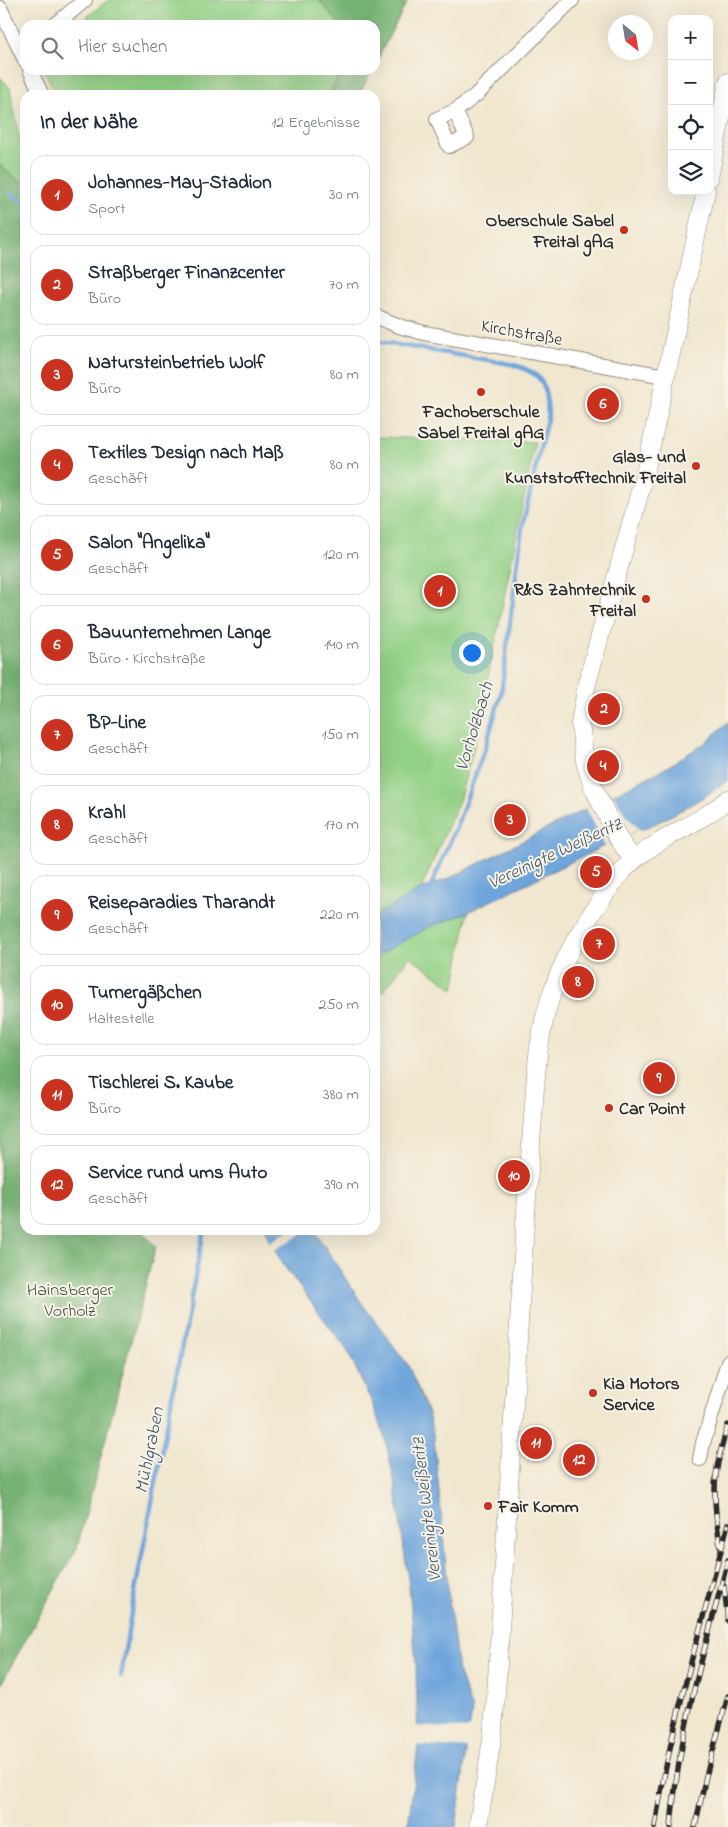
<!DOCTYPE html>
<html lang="de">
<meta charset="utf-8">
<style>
:root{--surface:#fff;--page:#f2f2f3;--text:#1f2937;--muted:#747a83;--line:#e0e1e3;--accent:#c8321e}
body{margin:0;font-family:"Indie Flower",sans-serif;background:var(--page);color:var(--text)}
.controls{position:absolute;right:15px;top:15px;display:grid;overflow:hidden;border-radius:10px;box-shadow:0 5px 20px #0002}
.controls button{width:45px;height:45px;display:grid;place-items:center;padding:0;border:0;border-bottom:1px solid var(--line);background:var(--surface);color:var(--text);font:25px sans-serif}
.compass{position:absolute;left:608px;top:15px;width:45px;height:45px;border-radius:50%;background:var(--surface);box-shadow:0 5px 20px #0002;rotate:150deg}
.you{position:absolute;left:471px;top:652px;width:18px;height:18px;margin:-12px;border:4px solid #fff;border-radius:50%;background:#1a73e8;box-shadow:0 0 0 8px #1a73e833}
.badge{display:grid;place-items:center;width:32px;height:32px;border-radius:50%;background:var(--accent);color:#fff;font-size:16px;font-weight:700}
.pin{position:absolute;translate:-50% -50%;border:2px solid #fff;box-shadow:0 1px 5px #0006}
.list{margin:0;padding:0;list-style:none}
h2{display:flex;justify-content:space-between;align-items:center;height:65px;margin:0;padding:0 20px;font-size:21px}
h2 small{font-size:16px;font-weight:400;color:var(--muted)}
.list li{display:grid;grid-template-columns:32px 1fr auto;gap:15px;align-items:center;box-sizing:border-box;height:80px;margin:0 10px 10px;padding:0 10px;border:1px solid var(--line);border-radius:15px}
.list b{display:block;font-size:19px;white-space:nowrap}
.list p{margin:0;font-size:16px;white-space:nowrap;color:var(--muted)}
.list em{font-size:16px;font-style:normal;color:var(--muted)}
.icon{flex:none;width:28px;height:28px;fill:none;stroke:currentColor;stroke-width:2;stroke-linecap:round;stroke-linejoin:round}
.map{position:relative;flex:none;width:728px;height:1827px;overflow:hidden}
.search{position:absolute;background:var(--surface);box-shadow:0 5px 20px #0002;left:20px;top:20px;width:360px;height:55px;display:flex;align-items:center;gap:12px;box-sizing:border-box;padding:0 18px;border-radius:15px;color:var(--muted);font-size:19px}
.panel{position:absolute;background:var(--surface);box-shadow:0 5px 20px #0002;left:20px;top:90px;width:360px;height:1145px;border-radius:15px}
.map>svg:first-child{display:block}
.green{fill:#93d186;stroke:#5f7e58}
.forest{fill:#76b373;stroke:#506f4f}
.water{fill:#6da4db;stroke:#4c6883}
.pier{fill:#f1e7cf}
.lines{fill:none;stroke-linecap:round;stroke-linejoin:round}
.stream{stroke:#6da4db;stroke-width:4.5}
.minor-casing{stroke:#8e897d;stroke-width:16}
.major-casing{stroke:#8e897d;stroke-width:19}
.minor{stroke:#fff;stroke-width:14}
.major{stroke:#fff;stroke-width:18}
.rail-casing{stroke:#2b2b2b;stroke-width:5.5}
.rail{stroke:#f7f3e8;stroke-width:4;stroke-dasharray:11;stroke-linecap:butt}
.poi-dot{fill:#c8321e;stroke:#f7f3e8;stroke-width:2}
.labels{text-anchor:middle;stroke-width:4;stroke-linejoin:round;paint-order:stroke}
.poi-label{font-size:18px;font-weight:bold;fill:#2b2b2b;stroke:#f7f3e8;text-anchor:end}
.street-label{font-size:18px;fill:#2b2b2b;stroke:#f7f3e8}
.park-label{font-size:18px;fill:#455442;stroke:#f7f3e8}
.water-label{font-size:19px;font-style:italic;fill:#425569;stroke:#f7f3e8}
</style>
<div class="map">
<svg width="728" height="1827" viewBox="0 0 728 1827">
<rect width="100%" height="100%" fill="#f7f3e8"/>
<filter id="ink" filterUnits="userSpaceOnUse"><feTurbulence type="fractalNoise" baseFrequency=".02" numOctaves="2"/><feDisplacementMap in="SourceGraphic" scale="10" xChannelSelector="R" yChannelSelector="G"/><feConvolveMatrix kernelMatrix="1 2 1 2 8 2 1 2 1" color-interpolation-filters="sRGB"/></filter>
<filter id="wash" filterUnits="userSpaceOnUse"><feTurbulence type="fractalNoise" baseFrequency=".0096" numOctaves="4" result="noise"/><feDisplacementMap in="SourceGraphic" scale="20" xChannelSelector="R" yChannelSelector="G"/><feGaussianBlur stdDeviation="1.12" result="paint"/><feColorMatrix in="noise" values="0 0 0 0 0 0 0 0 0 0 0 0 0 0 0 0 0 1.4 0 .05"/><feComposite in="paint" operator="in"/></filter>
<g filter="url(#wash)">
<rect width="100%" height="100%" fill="#f1e7cf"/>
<g class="green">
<path d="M108,0H319L340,25H77Z"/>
<path d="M44,70H341L329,95H56Z"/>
<path d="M0,77L10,88L20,142L25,149V185L0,165Z"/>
<path d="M375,437L535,442L476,739L459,801L421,889L375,916Z"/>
<path d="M468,912L454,989L410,956L375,1002L376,955L429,927Z"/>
</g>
<g class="forest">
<path d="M319,0H408L375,64V25H340Z"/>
<path d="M341,70H372L359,95H329Z"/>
<path d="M0,165L25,186V1230H140L156,1246L77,1548L0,1686Z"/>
</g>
<g class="water">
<path d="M728,722V780C703,799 677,813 648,827L643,829H639L468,912L429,927L375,957V916L421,889L448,879L664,769L705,743Z"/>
<path d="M265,1230H314L361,1302L408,1365L428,1413L434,1438L449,1599L458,1671L472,1710L456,1827H408L418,1746L416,1663L409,1586L395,1484L385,1439L372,1403L347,1350L284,1266L268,1238Z"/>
</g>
<g class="pier">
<path d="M614,795L625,814L639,829L605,846L586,808Z"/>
<path d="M289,1230H308L273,1251L268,1243Z"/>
<path d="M416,1726L465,1729L472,1728L470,1749L416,1745Z"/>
</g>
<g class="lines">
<g class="stream">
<path d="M11,194L25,203"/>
<path d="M375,341L511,364C544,374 545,382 548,414L522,528L501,694L485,748L457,825L429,891"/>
<path d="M121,1676L132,1607L204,1230"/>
</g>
</g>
</g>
<g filter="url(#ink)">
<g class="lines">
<g class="minor-casing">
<g id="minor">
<path d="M0,8L25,60"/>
<path d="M55,25L85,0"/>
<path d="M30,70L42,95"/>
<path d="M455,111L467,137L449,146L437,119L455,111L476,95L572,0"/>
<path d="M375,316L399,326L424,333L665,376"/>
<path d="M700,1459L703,1443L728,1362"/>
</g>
</g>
<g class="major-casing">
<g id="major">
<path d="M709,178L728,82"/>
<path d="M633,860L618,838L593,787L585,761L580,724L587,683L645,473L706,191"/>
<path d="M478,1827L492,1739L496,1695C506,1538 515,1382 525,1225C528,1185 531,1144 534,1103C536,1069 539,1034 549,1002C562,958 589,914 617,878C646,840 694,829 728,799"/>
</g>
</g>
<use href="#minor" class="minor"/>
<use href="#major" class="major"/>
<g class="rail-casing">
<g id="rail">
<path d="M720,1546C717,1523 713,1499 716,1475C718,1459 723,1441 728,1425"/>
<path d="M724,1586L728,1621"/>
<path d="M655,1827C671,1724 702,1624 728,1524"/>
<path d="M671,1827C678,1736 705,1648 728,1560"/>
<path d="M695,1827L706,1776L728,1696"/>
</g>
</g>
<use href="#rail" class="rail"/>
</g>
</g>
<g class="poi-dot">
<circle cx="624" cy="230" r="5"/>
<circle cx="481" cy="392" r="5"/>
<circle cx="696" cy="466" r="5"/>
<circle cx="646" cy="599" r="5"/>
<circle cx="609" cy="1108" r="5"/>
<circle cx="593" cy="1393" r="5"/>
<circle cx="488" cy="1506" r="5"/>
</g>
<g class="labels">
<g class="poi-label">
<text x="614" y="226">Oberschule Sabel<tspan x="614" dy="21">Freital gAG</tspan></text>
<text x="481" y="417" text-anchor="middle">Fachoberschule<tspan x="481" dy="21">Sabel Freital gAG</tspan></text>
<text x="686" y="462">Glas- und<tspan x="686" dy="21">Kunststofftechnik Freital</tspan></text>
<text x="636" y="595">R&amp;S Zahntechnik<tspan x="636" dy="21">Freital</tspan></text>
<text x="619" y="1114" text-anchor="start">Car Point</text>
<text x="603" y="1389" text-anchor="start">Kia Motors<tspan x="603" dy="21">Service</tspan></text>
<text x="498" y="1512" text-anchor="start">Fair Komm</text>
</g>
<g class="street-label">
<text transform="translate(522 332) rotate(10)" y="6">Kirchstraße</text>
</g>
<g class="park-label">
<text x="70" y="1295">Hainsberger<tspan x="70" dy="21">Vorholz</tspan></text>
</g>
<g class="water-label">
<text transform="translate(473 726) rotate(-73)" y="7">Vorholzbach</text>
<text transform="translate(554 852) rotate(-25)" y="7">Vereinigte Weißeritz</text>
<text transform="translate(148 1450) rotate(-79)" y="7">Mühlgraben</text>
<text transform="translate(425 1510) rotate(-97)" y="7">Vereinigte Weißeritz</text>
</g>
</g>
</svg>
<div class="controls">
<button>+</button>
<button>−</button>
<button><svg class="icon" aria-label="locate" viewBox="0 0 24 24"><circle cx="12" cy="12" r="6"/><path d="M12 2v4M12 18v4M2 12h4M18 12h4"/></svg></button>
<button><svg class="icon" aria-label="layers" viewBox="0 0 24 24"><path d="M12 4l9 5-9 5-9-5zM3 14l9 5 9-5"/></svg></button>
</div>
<svg class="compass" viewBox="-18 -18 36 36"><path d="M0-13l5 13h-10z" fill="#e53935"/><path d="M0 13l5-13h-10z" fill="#747a83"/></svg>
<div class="you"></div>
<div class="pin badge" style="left:440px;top:591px">1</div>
<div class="pin badge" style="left:604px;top:709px">2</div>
<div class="pin badge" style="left:510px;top:820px">3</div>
<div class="pin badge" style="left:603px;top:766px">4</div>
<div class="pin badge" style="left:596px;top:872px">5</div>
<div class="pin badge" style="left:603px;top:404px">6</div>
<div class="pin badge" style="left:599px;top:944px">7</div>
<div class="pin badge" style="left:578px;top:982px">8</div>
<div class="pin badge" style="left:659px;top:1078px">9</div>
<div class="pin badge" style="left:514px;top:1176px">10</div>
<div class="pin badge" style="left:536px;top:1443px">11</div>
<div class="pin badge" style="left:579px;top:1460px">12</div>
<div class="search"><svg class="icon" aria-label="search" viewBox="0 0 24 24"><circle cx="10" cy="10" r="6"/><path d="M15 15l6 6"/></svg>Hier suchen</div>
<section class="panel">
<h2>In der Nähe<small>12 Ergebnisse</small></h2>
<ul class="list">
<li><span class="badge">1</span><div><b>Johannes-May-Stadion</b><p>Sport</p></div><em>30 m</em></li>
<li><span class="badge">2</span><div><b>Straßberger Finanzcenter</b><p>Büro</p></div><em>70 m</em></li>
<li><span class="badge">3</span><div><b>Natursteinbetrieb Wolf</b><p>Büro</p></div><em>80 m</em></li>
<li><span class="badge">4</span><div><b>Textiles Design nach Maß</b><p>Geschäft</p></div><em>80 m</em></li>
<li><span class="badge">5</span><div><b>Salon &quot;Angelika&quot;</b><p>Geschäft</p></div><em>120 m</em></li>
<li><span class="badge">6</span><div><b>Bauunternehmen Lange</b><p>Büro · Kirchstraße</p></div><em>140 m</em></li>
<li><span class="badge">7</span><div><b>BP-Line</b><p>Geschäft</p></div><em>150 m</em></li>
<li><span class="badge">8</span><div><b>Krahl</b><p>Geschäft</p></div><em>170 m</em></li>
<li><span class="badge">9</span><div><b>Reiseparadies Tharandt</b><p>Geschäft</p></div><em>220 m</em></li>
<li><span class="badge">10</span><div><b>Turnergäßchen</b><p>Haltestelle</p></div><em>250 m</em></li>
<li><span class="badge">11</span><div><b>Tischlerei S. Kaube</b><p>Büro</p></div><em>380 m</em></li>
<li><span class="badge">12</span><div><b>Service rund ums Auto</b><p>Geschäft</p></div><em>390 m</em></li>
</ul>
</section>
</div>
